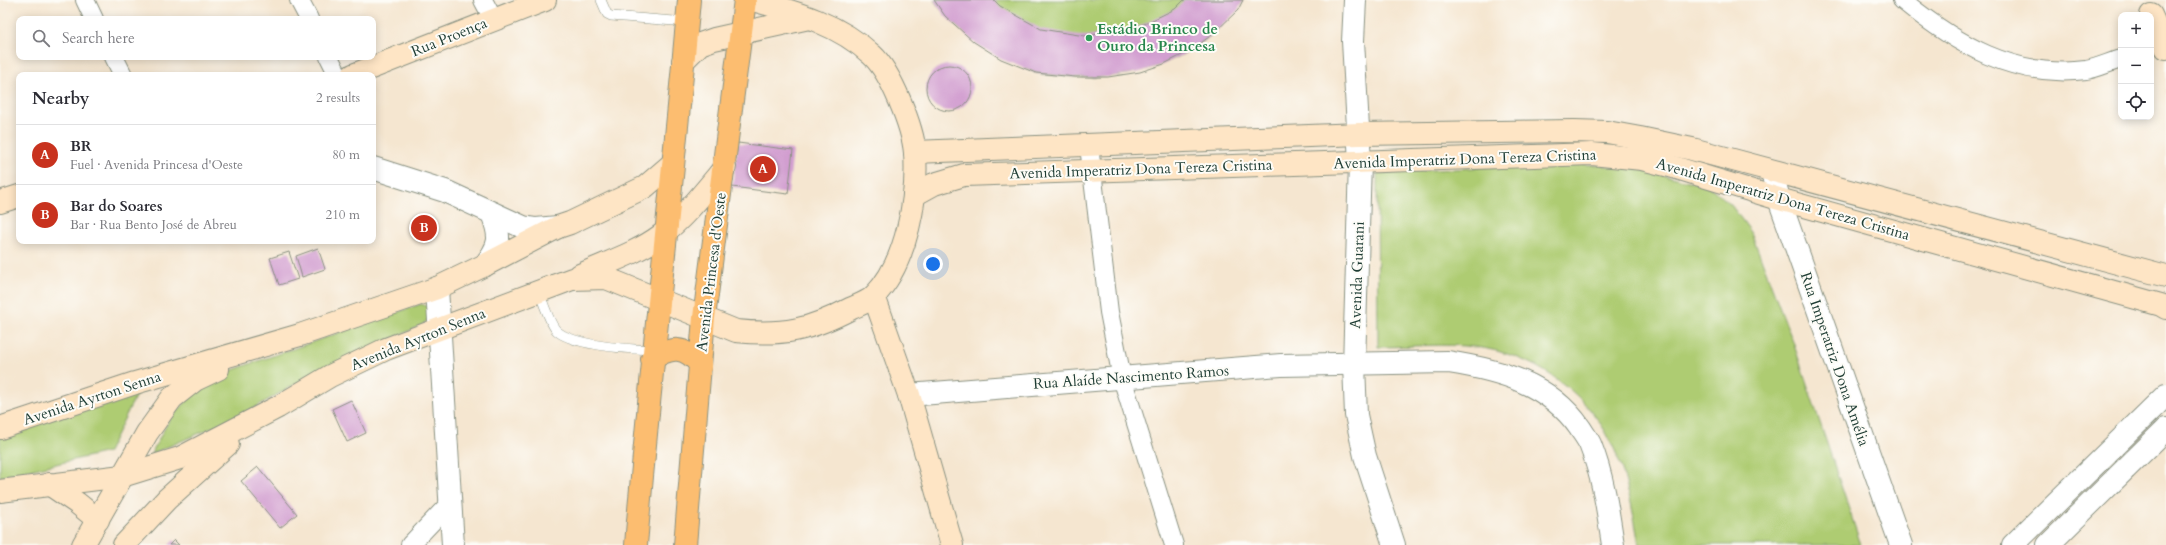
<!DOCTYPE html>
<meta charset="utf-8">
<style>
:root{--surface:#fff;--page:#f7f7f7;--text:#2b2b33;--muted:#7c7c81;--line:#e1e1e2;--accent:#c8321e}
body{margin:0;font-family:Cardo,serif;background:var(--page);color:var(--text)}
.controls{position:absolute;right:12px;top:12px;display:grid;overflow:hidden;border-radius:8px;box-shadow:0 2px 10px #0003}
.controls button{width:36px;height:36px;display:grid;place-items:center;padding:0;border:0;border-bottom:1px solid var(--line);background:var(--surface);color:var(--text);font:20px sans-serif}
.you{position:absolute;left:933px;top:264px;width:14px;height:14px;margin:-10px;border:3px solid #fff;border-radius:50%;background:#1a73e8;box-shadow:0 0 0 6px #1a73e833}
.badge{display:grid;place-items:center;width:26px;height:26px;border-radius:50%;background:var(--accent);color:#fff;font-size:13px;font-weight:700}
.pin{position:absolute;translate:-50% -50%;border:2px solid #fff;box-shadow:0 1px 4px #0006}
.list{margin:0;padding:0;list-style:none}
h2{display:flex;justify-content:space-between;align-items:center;height:52px;margin:0;padding:0 16px;font-size:17px}
h2 small{font-size:13px;font-weight:400;color:var(--muted)}
.list li{display:grid;grid-template-columns:26px 1fr auto;gap:12px;align-items:center;box-sizing:border-box;height:60px;padding:0 16px;border-top:1px solid var(--line)}
.list b{display:block;font-size:15px;white-space:nowrap}
.list p{margin:0;font-size:13px;white-space:nowrap;color:var(--muted)}
.list em{font-size:13px;font-style:normal;color:var(--muted)}
.icon{flex:none;width:22px;height:22px;fill:none;stroke:currentColor;stroke-width:2;stroke-linecap:round;stroke-linejoin:round}
.map{position:relative;flex:none;width:2166px;height:545px;overflow:hidden}
.search{position:absolute;background:var(--surface);box-shadow:0 2px 10px #0003;left:16px;top:16px;width:360px;height:44px;display:flex;align-items:center;gap:10px;box-sizing:border-box;padding:0 14px;border-radius:8px;color:var(--muted);font-size:15px}
.panel{position:absolute;background:var(--surface);box-shadow:0 2px 10px #0003;left:16px;top:72px;width:360px;height:172px;border-radius:8px}
.map>svg:first-child{display:block}
.green{fill:#aecc72;stroke:#668453}
.building{fill:#d29ed0}
.lines{fill:none;stroke-linecap:round;stroke-linejoin:round}
.service-casing{stroke:#8a9282;stroke-width:10}
.minor-casing{stroke:#8a9282;stroke-width:20}
.tertiary-casing{stroke:#8a9282;stroke-width:24}
.secondary-casing{stroke:#8a9282;stroke-width:24}
.primary-casing{stroke:#8a9282;stroke-width:24}
.service{stroke:#fff;stroke-width:9}
.minor{stroke:#fff;stroke-width:18}
.tertiary{stroke:#fff;stroke-width:22}
.secondary{stroke:#fee5c5;stroke-width:22}
.primary{stroke:#fcbd6f;stroke-width:22}
.leisure-dot{fill:#2e9e5b;stroke:#fdfcf7;stroke-width:1.5}
.labels{text-anchor:middle;stroke-width:4;stroke-linejoin:round;paint-order:stroke}
.leisure-label{font-size:15px;font-weight:bold;fill:#27864d;stroke:#fdfcf7;text-anchor:start}
.street-label{font-size:15px;fill:#1f3d34;stroke:#fdfcf7}
</style>
<div class="map">
<svg width="2166" height="545" viewBox="0 0 2166 545">
<rect width="100%" height="100%" fill="#fdfcf7"/>
<filter id="ink" filterUnits="userSpaceOnUse"><feTurbulence type="fractalNoise" baseFrequency=".025" numOctaves="2"/><feDisplacementMap in="SourceGraphic" scale="8" xChannelSelector="R" yChannelSelector="G"/><feConvolveMatrix kernelMatrix="1 2 1 2 8 2 1 2 1" color-interpolation-filters="sRGB"/></filter>
<filter id="wash" filterUnits="userSpaceOnUse"><feTurbulence type="fractalNoise" baseFrequency=".012" numOctaves="4" result="noise"/><feDisplacementMap in="SourceGraphic" scale="16" xChannelSelector="R" yChannelSelector="G"/><feGaussianBlur stdDeviation="0.9" result="paint"/><feColorMatrix in="noise" values="0 0 0 0 0 0 0 0 0 0 0 0 0 0 0 0 0 1.4 0 .05"/><feComposite in="paint" operator="in"/></filter>
<g filter="url(#wash)">
<rect width="100%" height="100%" fill="#f5e6d0"/>
<g class="green">
<path d="M934,0H1243C1237,11 1229,18 1220,27C1178,68 1120,82 1063,76C1054,75 1044,75 1036,73C1026,70 1017,63 1009,59C977,43 954,30 934,0Z"/>
<path d="M1567,163L1634,168L1709,186L1731,205L1751,232L1793,342L1861,545H1639C1633,511 1626,471 1610,440C1585,390 1530,353 1475,347C1443,343 1410,347 1378,347L1377,173Z"/>
<path d="M421,304L429,307V319L422,325L299,382L240,416L151,454L169,420L194,393L224,373Z"/>
<path d="M139,389L108,452L0,477V433Z"/>
</g>
<g id="blocks">
<g class="building">
<path d="M934,0H994L1000,6L1041,29L1085,36L1134,29L1175,9L1184,0H1243L1238,10L1213,34L1190,51L1164,64L1140,72L1108,77H1075L1036,73L1001,59L974,42L945,16Z"/>
<circle cx="949" cy="88" r="23"/>
<path d="M738,143L793,150L788,194L732,187Z"/>
<path d="M318,248L325,269L302,277L296,256Z"/>
<path d="M289,252L298,279L279,285L270,258Z"/>
<path d="M351,400L366,433L347,442L332,409Z"/>
<path d="M258,467L297,514L280,528L241,481Z"/>
<path d="M174,540L179,545H169Z"/>
</g>
</g>
</g>
<g filter="url(#ink)">
<use href="#blocks" fill-opacity="0" stroke="#8a9282" stroke-width="1"/>
<g class="lines">
<g class="service-casing">
<g id="service">
<path d="M601,0L607,14L611,16L687,22"/>
<path d="M539,292C543,301 550,325 557,331C574,346 630,349 653,350"/>
</g>
</g>
<g class="minor-casing">
<g id="minor">
<path d="M85,0L94,19"/>
<path d="M299,0L309,19"/>
<path d="M483,0L493,19"/>
<path d="M1902,0C1956,44 2014,79 2086,70C2098,68 2110,62 2121,59"/>
<path d="M114,57L123,75"/>
<path d="M329,57L338,75"/>
<path d="M1089,146L1109,312L1122,378L1174,545"/>
<path d="M410,545L450,503"/>
</g>
</g>
<g class="tertiary-casing">
<g id="tertiary">
<path d="M1355,0L1353,41L1360,162L1354,365L1356,415L1365,456L1394,545"/>
<path d="M373,168L445,191L523,227L536,229L558,227"/>
<path d="M1772,172L1779,199L1901,545"/>
<path d="M485,265C501,244 501,238 492,213"/>
<path d="M437,288L453,545"/>
<path d="M909,395L1281,365L1448,362C1499,370 1549,383 1580,428C1583,433 1587,438 1590,444C1603,476 1608,511 1613,545"/>
<path d="M2013,545L2166,395"/>
<path d="M2048,545L2166,429"/>
</g>
</g>
<g class="secondary-casing">
<g id="secondary">
<path d="M2151,15L2166,48"/>
<path d="M683,61L700,44L714,39L809,18"/>
<path d="M353,75L545,0"/>
<path d="M915,152L1359,134L1574,131L1607,132L1640,138L1692,149L2166,276"/>
<path d="M914,195L934,184L964,175L1592,154L1642,159L1670,166L1779,199L2161,305L2166,308"/>
<path d="M0,202L19,196"/>
<path d="M580,275C606,263 637,253 660,236C684,218 705,191 725,167"/>
<path d="M874,296L909,395L952,545"/>
<path d="M0,428L135,383L300,335L411,297L437,288L485,265L558,227L570,223L645,187L673,163"/>
<path d="M49,484L77,503L98,520"/>
<path d="M0,491L122,476L180,458L278,407L330,376L386,349L572,279L606,278L736,331C783,336 810,330 852,308C859,305 870,301 875,295C907,262 918,197 915,153C913,128 891,72 872,55C839,24 795,12 753,0"/>
<path d="M83,545L147,433L172,398L195,380L218,369"/>
<path d="M124,545L167,499L228,444"/>
</g>
</g>
<g class="primary-casing">
<g id="primary">
<path d="M652,359C672,346 684,346 700,364"/>
<path d="M636,545C651,363 673,182 689,0"/>
<path d="M685,545L704,318L745,0"/>
</g>
</g>
<use href="#service" class="service"/>
<use href="#minor" class="minor"/>
<use href="#tertiary" class="tertiary"/>
<use href="#secondary" class="secondary"/>
<use href="#primary" class="primary"/>
</g>
</g>
<circle class="leisure-dot" cx="1089" cy="38" r="4"/>
<g class="labels">
<g class="leisure-label">
<text x="1097" y="34">Estádio Brinco de<tspan x="1097" dy="17">Ouro da Princesa</tspan></text>
</g>
<g class="street-label">
<text transform="translate(449 37) rotate(-22)" y="5">Rua Proença</text>
<text transform="translate(1465 159) rotate(-2)" y="5">Avenida Imperatriz Dona Tereza Cristina</text>
<text transform="translate(1141 169) rotate(-2)" y="5">Avenida Imperatriz Dona Tereza Cristina</text>
<text transform="translate(1783 199) rotate(16)" y="5">Avenida Imperatriz Dona Tereza Cristina</text>
<text transform="translate(711 272) rotate(-83)" y="5">Avenida Princesa d'Oeste</text>
<text transform="translate(1357 275) rotate(-88)" y="5">Avenida Guarani</text>
<text transform="translate(418 339) rotate(-22)" y="5">Avenida Ayrton Senna</text>
<text transform="translate(1835 359) rotate(71)" y="5">Rua Imperatriz Dona Amélia</text>
<text transform="translate(1131 377) rotate(-4)" y="5">Rua Alaíde Nascimento Ramos</text>
<text transform="translate(92 398) rotate(-18)" y="5">Avenida Ayrton Senna</text>
</g>
</g>
</svg>
<div class="controls">
<button>+</button>
<button>−</button>
<button><svg class="icon" aria-label="locate" viewBox="0 0 24 24"><circle cx="12" cy="12" r="6"/><path d="M12 2v4M12 18v4M2 12h4M18 12h4"/></svg></button>
</div>
<div class="you"></div>
<div class="pin badge" style="left:763px;top:169px">A</div>
<div class="pin badge" style="left:424px;top:228px">B</div>
<div class="search"><svg class="icon" aria-label="search" viewBox="0 0 24 24"><circle cx="10" cy="10" r="6"/><path d="M15 15l6 6"/></svg>Search here</div>
<section class="panel">
<h2>Nearby<small>2 results</small></h2>
<ul class="list">
<li><span class="badge">A</span><div><b>BR</b><p>Fuel · Avenida Princesa d'Oeste</p></div><em>80 m</em></li>
<li><span class="badge">B</span><div><b>Bar do Soares</b><p>Bar · Rua Bento José de Abreu</p></div><em>210 m</em></li>
</ul>
</section>
</div>
